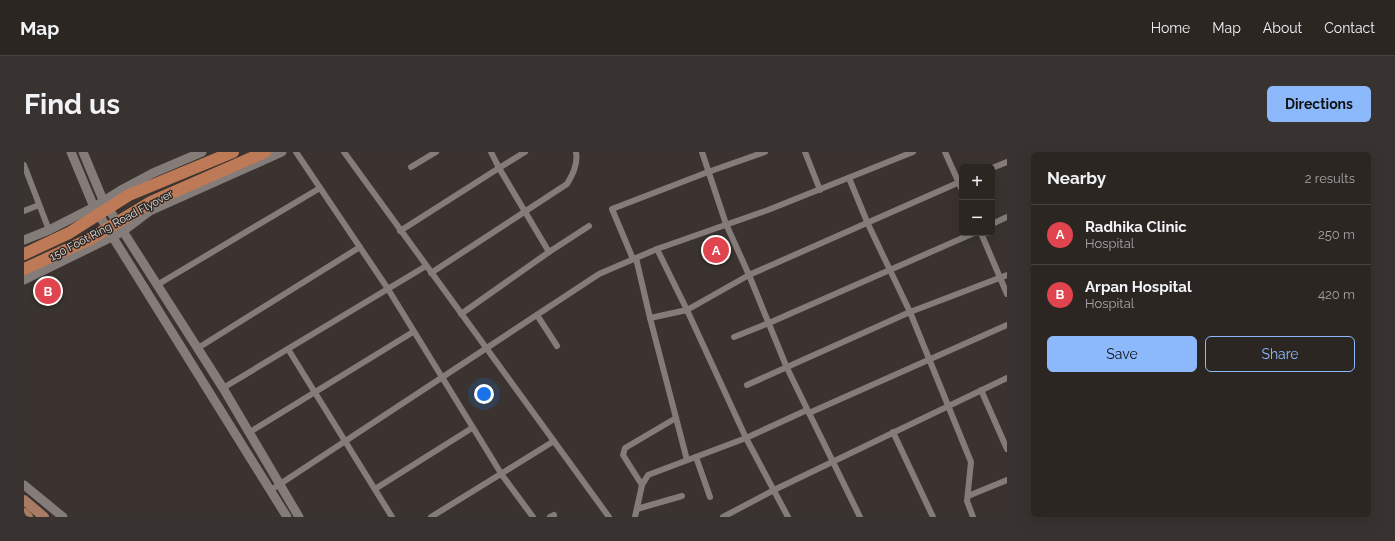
<!DOCTYPE html>
<meta charset="utf-8">
<style>
:root{--surface:#2c2623;--page:#383230;--text:#f1f3f6;--muted:#a6a5a6;--line:#484341;--accent:#8cb9fc}
body{margin:0;font-family:Raleway,sans-serif;background:var(--page);color:var(--text)}
.controls{position:absolute;right:12px;top:12px;display:grid;overflow:hidden;border-radius:6px;box-shadow:0 4px 16px #0002}
.controls button{width:36px;height:36px;display:grid;place-items:center;padding:0;border:0;border-bottom:1px solid var(--line);background:var(--surface);color:var(--text);font:20px sans-serif}
.you{position:absolute;left:460px;top:242px;width:14px;height:14px;margin:-10px;border:3px solid #fff;border-radius:50%;background:#1a73e8;box-shadow:0 0 0 6px #1a73e833}
.badge{display:grid;place-items:center;width:26px;height:26px;border-radius:50%;background:var(--accent);color:#fff;font-size:13px;font-weight:700}
.pin{position:absolute;translate:-50% -50%;border:2px solid #fff;box-shadow:0 1px 4px #0006}
.list{margin:0;padding:0;list-style:none}
h2{display:flex;justify-content:space-between;align-items:center;height:52px;margin:0;padding:0 16px;font-size:17px}
h2 small{font-size:13px;font-weight:400;color:var(--muted)}
.list li{display:grid;grid-template-columns:26px 1fr auto;gap:12px;align-items:center;box-sizing:border-box;height:60px;padding:0 16px;border-top:1px solid var(--line)}
.list b{display:block;font-size:15px;white-space:nowrap}
.list p{margin:0;font-size:13px;white-space:nowrap;color:var(--muted)}
.list em{font-size:13px;font-style:normal;color:var(--muted)}
.actions{display:flex;gap:8px;padding:12px 16px}
.actions a{flex:1;padding:9px 0;border:1px solid var(--accent);border-radius:6px;text-align:center;font-size:14px;color:var(--accent)}
.actions .main{background:var(--accent);color:#111}
.map{position:relative;flex:none;width:983px;height:365px;overflow:hidden;border-radius:6px}
header{display:flex;align-items:center;gap:24px;box-sizing:border-box;height:56px;padding:0 20px;background:var(--surface);border-bottom:1px solid var(--line)}
header strong{font-size:19px}
nav{display:flex;gap:22px;margin-inline-start:auto;font-size:14px}
.intro{display:flex;align-items:center;justify-content:space-between;box-sizing:border-box;height:96px;padding:0 24px}
h1{margin:0;font-size:28px}
.button{padding:10px 18px;border-radius:6px;background:var(--accent);color:#111;font-size:14px;font-weight:700}
main{display:flex;gap:24px;padding:0 24px}
aside{flex:1;background:var(--surface);border-radius:6px;box-shadow:0 4px 16px #0002}
.map>svg:first-child{display:block}
.lines{fill:none;stroke-linecap:round;stroke-linejoin:round}
.street{stroke:#847c79;stroke-width:6}
.secondary{stroke:#847c79;stroke-width:9}
.primary{stroke:#a77b64;stroke-width:10}
.highway{stroke:#be7a56;stroke-width:12}
.labels{text-anchor:middle;stroke-width:3;stroke-linejoin:round;paint-order:stroke}
.street-label{font-size:11px;fill:#e5e1df;stroke:#2f2926}
</style>
<header>
<strong>Map</strong>
<nav><a>Home</a><a>Map</a><a>About</a><a>Contact</a></nav>
</header>
<div class="intro"><h1>Find us</h1><a class="button">Directions</a></div>
<main>
<div class="map">
<svg width="983" height="365" viewBox="0 0 983 365">
<rect width="100%" height="100%" fill="#3a332f"/>
<g class="lines">
<g class="street">
<path d="M272,0L364,137L478,323L509,365"/>
<path d="M320,0L585,365"/>
<path d="M467,0L475,16L501,0"/>
<path d="M678,0L702,72L725,123L763,216L836,365"/>
<path d="M781,0L796,38"/>
<path d="M921,0L938,38"/>
<path d="M0,13L25,78"/>
<path d="M387,15L412,0"/>
<path d="M968,16L983,10"/>
<path d="M825,26L844,72L886,160L947,310L943,349L949,365"/>
<path d="M0,59L15,53"/>
<path d="M968,72L983,65"/>
<path d="M376,79L475,16L525,100L437,162"/>
<path d="M957,81L983,142"/>
<path d="M633,97L663,158L725,123L938,29"/>
<path d="M525,100L565,74"/>
<path d="M612,106L626,166"/>
<path d="M609,107L588,57L684,20L741,0"/>
<path d="M407,121L543,32C549,22 554,12 552,0"/>
<path d="M133,133L296,36"/>
<path d="M513,163L533,194"/>
<path d="M710,185L745,171L950,81"/>
<path d="M174,196L336,95"/>
<path d="M264,197L368,365"/>
<path d="M723,233L886,160L983,123"/>
<path d="M199,236L402,114"/>
<path d="M957,238L983,297"/>
<path d="M785,261L983,173"/>
<path d="M226,280L389,180"/>
<path d="M869,280L909,365"/>
<path d="M672,305L686,345"/>
<path d="M663,308L626,166L663,158L722,286L764,365"/>
<path d="M618,333L599,303L601,296L652,266"/>
<path d="M351,337L448,276"/>
<path d="M247,338L575,122L633,97L744,58L889,0"/>
<path d="M944,344L983,328"/>
<path d="M613,357L658,344"/>
<path d="M407,365L530,289"/>
<path d="M526,365L530,363"/>
<path d="M611,365L618,333L624,323L722,286L783,258"/>
<path d="M699,365L750,338L983,226"/>
</g>
<g class="secondary">
<path d="M47,0L70,55L263,365"/>
<path d="M59,0L79,48L199,236L275,365"/>
<path d="M0,88L25,78L70,55L97,38L129,21L178,0"/>
<path d="M0,128L98,80L126,59L258,0"/>
<path d="M0,333L39,365"/>
</g>
<g class="primary">
<path d="M0,348L20,365"/>
<path d="M0,361L4,365"/>
</g>
<g class="highway">
<path d="M0,102L45,81L105,43L209,0"/>
<path d="M0,117L66,87L127,50L241,0"/>
</g>
</g>
<g class="labels">
<g class="street-label">
<text transform="translate(87 73) rotate(-28)" y="4">150 Foot Ring Road Flyover</text>
</g>
</g>
</svg>
<div class="controls">
<button>+</button>
<button>−</button>
</div>
<div class="you"></div>
<div class="pin badge" style="left:692px;top:98px;background:#e0444e">A</div>
<div class="pin badge" style="left:24px;top:139px;background:#e0444e">B</div>
</div>
<aside>
<h2>Nearby<small>2 results</small></h2>
<ul class="list">
<li><span class="badge" style="background:#e0444e">A</span><div><b>Radhika Clinic</b><p>Hospital</p></div><em>250 m</em></li>
<li><span class="badge" style="background:#e0444e">B</span><div><b>Arpan Hospital</b><p>Hospital</p></div><em>420 m</em></li>
</ul>
<div class="actions"><a class="main">Save</a><a>Share</a></div>
</aside>
</main>
